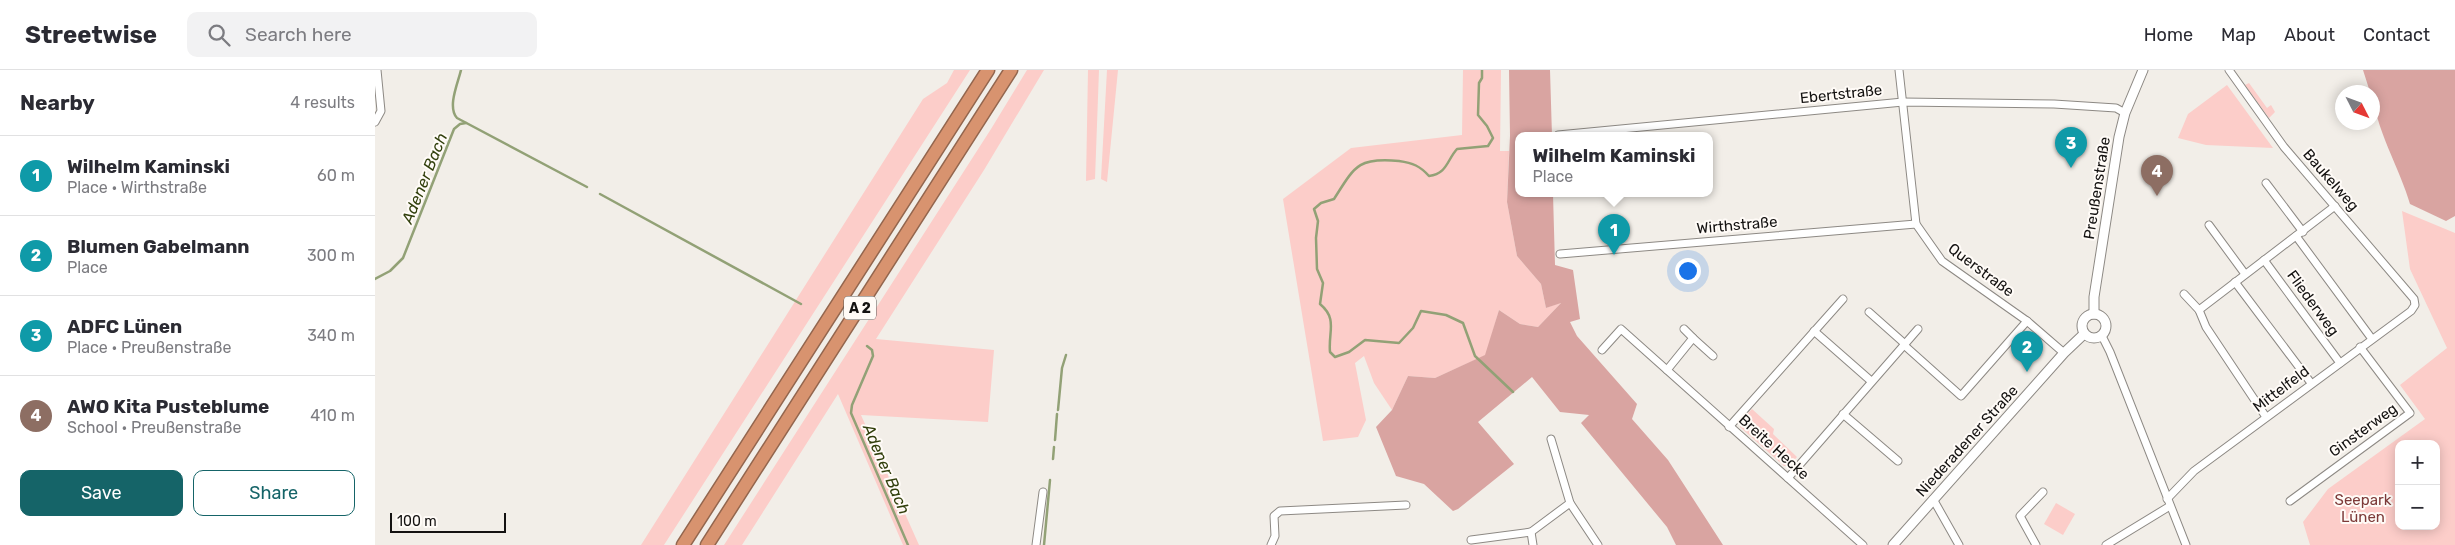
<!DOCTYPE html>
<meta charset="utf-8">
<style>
:root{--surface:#fff;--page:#f2f2f3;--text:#2b2b33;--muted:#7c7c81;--line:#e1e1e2;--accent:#156468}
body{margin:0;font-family:Rubik,sans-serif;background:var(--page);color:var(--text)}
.controls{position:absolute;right:15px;bottom:15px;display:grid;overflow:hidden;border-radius:10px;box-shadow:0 2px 12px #0003}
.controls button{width:45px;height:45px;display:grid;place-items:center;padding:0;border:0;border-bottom:1px solid var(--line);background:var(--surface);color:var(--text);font:25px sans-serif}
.compass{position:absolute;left:1960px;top:15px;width:45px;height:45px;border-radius:50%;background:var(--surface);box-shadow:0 2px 12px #0003;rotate:132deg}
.scale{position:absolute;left:15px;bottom:12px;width:116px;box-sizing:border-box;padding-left:5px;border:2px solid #141211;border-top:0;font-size:14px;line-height:18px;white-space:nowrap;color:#141211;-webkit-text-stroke:4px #fffbf7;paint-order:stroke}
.you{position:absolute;left:1312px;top:200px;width:18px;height:18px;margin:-12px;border:4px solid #fff;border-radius:50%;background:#1a73e8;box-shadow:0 0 0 8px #1a73e833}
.badge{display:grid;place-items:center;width:32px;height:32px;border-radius:50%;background:var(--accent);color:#fff;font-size:16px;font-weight:700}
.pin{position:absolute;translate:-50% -41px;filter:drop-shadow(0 1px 2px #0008)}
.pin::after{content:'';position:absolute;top:26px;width:18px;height:15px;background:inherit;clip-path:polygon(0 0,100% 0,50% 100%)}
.popup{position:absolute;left:1140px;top:62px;width:198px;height:65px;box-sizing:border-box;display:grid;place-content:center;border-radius:10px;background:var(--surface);filter:drop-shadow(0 1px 4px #0005);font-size:16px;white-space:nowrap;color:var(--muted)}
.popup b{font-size:19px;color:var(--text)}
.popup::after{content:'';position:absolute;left:50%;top:100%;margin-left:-10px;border:10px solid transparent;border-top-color:var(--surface)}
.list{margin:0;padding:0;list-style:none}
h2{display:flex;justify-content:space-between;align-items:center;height:65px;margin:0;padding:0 20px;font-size:21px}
h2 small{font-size:16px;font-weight:400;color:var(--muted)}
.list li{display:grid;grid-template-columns:32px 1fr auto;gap:15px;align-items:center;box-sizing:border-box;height:80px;padding:0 20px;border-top:1px solid var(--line)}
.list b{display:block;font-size:19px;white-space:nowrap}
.list p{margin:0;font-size:16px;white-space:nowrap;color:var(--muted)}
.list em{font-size:16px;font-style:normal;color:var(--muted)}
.actions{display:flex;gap:10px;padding:15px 20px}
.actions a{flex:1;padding:11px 0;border:1px solid var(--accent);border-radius:10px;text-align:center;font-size:18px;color:var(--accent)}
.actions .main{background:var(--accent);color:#fff}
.icon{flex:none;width:28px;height:28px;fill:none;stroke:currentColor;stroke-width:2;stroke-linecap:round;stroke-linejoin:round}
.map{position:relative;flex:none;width:2080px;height:475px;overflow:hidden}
header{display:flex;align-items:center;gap:30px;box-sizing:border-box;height:70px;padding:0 25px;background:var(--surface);border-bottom:1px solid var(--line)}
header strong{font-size:24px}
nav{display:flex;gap:28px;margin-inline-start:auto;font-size:18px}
.search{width:350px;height:45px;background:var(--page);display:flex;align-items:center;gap:12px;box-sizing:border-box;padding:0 18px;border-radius:10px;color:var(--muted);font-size:19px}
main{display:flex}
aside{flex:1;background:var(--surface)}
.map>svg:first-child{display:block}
.green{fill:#fccdc9;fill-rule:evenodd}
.forest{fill:#d9a4a1}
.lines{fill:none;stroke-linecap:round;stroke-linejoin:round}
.stream{stroke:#92a176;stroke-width:2.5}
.minor-casing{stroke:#8d8984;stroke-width:9}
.tertiary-casing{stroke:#8d8984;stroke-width:11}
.motorway-casing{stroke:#93664e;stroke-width:15}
.minor{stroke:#fff;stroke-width:7}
.tertiary{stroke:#fff;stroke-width:9}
.motorway{stroke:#d8936f;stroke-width:12}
.labels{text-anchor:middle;stroke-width:4;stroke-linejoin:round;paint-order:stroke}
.shield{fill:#fffbf7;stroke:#5a5856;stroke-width:1}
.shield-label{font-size:14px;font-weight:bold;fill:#141211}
.street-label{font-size:15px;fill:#141211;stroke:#fffbf7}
.park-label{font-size:15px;fill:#7d3b39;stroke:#fffbf7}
.water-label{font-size:16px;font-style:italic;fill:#313f0c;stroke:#fffbf7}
</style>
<header>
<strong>Streetwise</strong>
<div class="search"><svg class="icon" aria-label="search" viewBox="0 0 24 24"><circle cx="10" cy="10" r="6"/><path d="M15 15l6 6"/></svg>Search here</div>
<nav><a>Home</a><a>Map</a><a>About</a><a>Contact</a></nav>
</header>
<main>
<aside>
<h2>Nearby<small>4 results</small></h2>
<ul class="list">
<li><span class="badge" style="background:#0f9aa8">1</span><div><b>Wilhelm Kaminski</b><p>Place · Wirthstraße</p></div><em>60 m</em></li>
<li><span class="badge" style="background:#0f9aa8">2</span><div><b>Blumen Gabelmann</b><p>Place</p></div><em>300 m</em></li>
<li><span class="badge" style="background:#0f9aa8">3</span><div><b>ADFC Lünen</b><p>Place · Preußenstraße</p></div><em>340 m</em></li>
<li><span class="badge" style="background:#8d6e63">4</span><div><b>AWO Kita Pusteblume</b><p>School · Preußenstraße</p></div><em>410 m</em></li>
</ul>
<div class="actions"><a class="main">Save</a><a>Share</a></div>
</aside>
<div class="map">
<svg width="2080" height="475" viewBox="0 0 2080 475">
<rect width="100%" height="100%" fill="#f2eee8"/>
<g class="green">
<path d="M579,0H595L289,475H266L548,29L572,13Z"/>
<path d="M652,0H669L609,100L501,269L619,280L613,352L486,345L544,475H528L463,324L367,475H349L616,59Z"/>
<path d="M713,0H724L720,109L711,111Z"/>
<path d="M732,0H743L732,112L726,109Z"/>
<path d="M1088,0H1126L1125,81H1134L1132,132L1142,186L1166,214L1171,238L1187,232L1163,257L1145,254L1124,240L1111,285L1060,308L1033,306L1017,340L999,313L989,286L980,293L991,350L983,367L948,371L908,129L976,78L1087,65Z"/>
<path d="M1874,13L1892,38L1896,35L1900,42L1894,48L1870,15Z"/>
<path d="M1852,15L1898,78L1831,75L1803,68L1813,44Z"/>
<path d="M2027,141L2080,163V475H1935L1928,452L1953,419L2050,349L2025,315L2072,278L2035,199ZM2024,374H2061V456H2024Z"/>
<path d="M1377,339L1399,359L1398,364L1422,387L1414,396H1409L1365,357V351Z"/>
<path d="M1681,433L1700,444L1688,465L1669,454Z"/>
</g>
<g class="forest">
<path d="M1134,0H1175L1177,66H1144V124H1178L1180,195L1198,200L1205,249L1195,252L1202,266L1262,334L1257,349L1293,390L1348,475H1301L1292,457L1206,353L1214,345L1185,342L1157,307L1103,352L1139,394L1083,439L1078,441L1049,414L1021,406L1001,357L1017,340L1033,306L1060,308L1110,285L1124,240L1145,254L1163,257L1186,233L1171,238L1166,214L1142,186L1132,132L1135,66Z"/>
<path d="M1988,0H2080V146L2071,151L2035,134C2026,101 1998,54 1998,22H1995Z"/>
</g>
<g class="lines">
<g class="stream">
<path d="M86,0C83,13 72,37 82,48L212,117"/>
<path d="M1107,0V8L1104,13L1103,45L1112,56L1118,68L1113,76L1082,79C1072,90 1072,104 1054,106C1045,96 1038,93 1024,91C983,87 980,96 959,129L946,133L939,139L943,151L941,168L942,199L948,213L945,234C963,249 953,262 955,282L960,287L974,282L990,270L1024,273L1038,258L1046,241L1071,245L1088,253L1100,286L1138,322"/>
<path d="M225,124L426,234"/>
<path d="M0,209L15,201L28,188L79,59L85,54L91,53"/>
<path d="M492,276L497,280L498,286L477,335L476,343L533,475"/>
<path d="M683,340L687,298L691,285"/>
<path d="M680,370L682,344"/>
<path d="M678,389L679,377"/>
<path d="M669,475L675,410"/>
</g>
<g class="minor-casing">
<g id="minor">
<path d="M1524,0L1541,154L1567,191L1652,251L1689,283"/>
<path d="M0,52L6,41L2,0"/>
<path d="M1183,65L1528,32L1679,34L1741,38L1750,43"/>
<path d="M1891,113L1928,162"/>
<path d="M1834,155L1870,204"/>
<path d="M1921,166L1997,269"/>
<path d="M1185,184L1541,154"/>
<path d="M1889,190L1965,293"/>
<path d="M1860,212L1936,313"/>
<path d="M1809,224L1824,240L1831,257L1891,347"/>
<path d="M1824,240L1960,136"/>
<path d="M1494,242L1530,274"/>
<path d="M1439,261L1496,311"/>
<path d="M1727,266L1735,282L1811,475"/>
<path d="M1318,268L1338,286"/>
<path d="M1529,275L1586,326L1652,251"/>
<path d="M1227,280L1246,259L1488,475"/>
<path d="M1292,300L1318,268L1309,259"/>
<path d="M1468,344L1523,391"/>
<path d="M1354,357L1468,229"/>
<path d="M1413,408L1543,259"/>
<path d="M1558,429L1584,475"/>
<path d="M1792,429L1819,401L2036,241L2040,235L2039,229L1909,77L1854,0"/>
<path d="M1915,431L2035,343L1985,277"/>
<path d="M1195,433L1223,475"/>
<path d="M1156,462L1158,475"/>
<path d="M1096,470L1156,462L1195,433L1176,369"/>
<path d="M661,475L668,422"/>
<path d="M896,475L900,466L899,446L905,441L1031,435"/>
<path d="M1661,475L1645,446L1668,422"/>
<path d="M1731,475L1795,436"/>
</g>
</g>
<g class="tertiary-casing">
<g id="tertiary">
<circle cx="1719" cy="256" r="12"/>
<path d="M1719,244V227L1744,67L1750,43L1768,0"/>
<path d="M1518,475L1689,283L1709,264"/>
</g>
</g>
<g class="motorway-casing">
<g id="motorway">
<path d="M308,475L613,0"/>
<path d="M332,475L636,0"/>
</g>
</g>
<use href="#minor" class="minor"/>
<use href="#tertiary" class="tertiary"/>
<use href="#motorway" class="motorway"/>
</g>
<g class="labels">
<rect class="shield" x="469" y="226.5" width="32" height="23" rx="4"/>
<g class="shield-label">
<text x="485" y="243">A 2</text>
</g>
<g class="street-label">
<text transform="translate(1466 24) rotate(-6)" y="5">Ebertstraße</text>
<text transform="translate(1956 110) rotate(49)" y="5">Baukelweg</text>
<text transform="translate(1722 118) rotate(-81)" y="5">Preußenstraße</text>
<text transform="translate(1362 155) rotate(-5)" y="5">Wirthstraße</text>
<text transform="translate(1606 200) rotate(37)" y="5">Querstraße</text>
<text transform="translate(1938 233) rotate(54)" y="5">Fliederweg</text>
<text transform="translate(1906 319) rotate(-37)" y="5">Mittelfeld</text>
<text transform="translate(1988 360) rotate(-36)" y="5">Ginsterweg</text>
<text transform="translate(1592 371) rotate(-48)" y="5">Niederadener Straße</text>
<text transform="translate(1399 377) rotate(42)" y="5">Breite Hecke</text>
</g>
<g class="park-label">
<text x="1988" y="435">Seepark<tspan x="1988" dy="17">Lünen</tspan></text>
</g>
<g class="water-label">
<text transform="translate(49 108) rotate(-68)" y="6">Adener Bach</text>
<text transform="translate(512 399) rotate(67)" y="6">Adener Bach</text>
</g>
</g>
</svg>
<div class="controls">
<button>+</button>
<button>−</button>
</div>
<svg class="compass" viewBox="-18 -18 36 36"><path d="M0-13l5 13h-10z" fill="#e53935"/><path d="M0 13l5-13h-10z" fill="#7c7c81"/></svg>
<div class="scale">100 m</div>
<div class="you"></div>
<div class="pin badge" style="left:1239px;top:185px;background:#0f9aa8">1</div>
<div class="popup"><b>Wilhelm Kaminski</b>Place</div>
<div class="pin badge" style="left:1652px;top:302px;background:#0f9aa8">2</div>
<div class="pin badge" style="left:1696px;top:98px;background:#0f9aa8">3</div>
<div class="pin badge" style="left:1782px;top:126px;background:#8d6e63">4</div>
</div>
</main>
